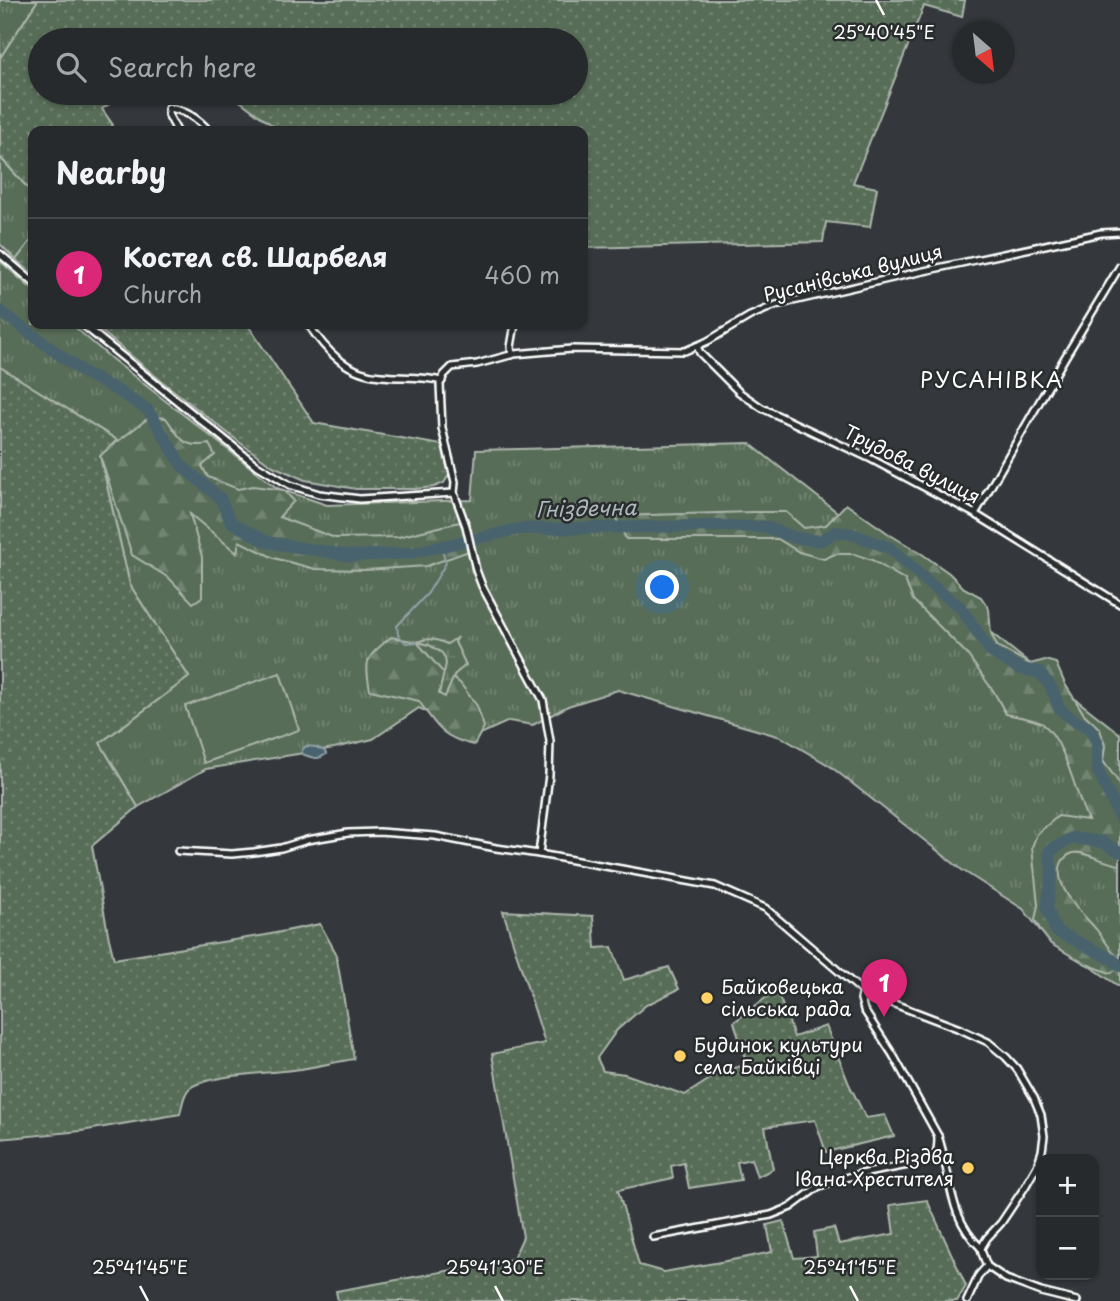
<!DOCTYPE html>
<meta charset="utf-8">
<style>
:root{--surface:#272a2d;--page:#2f3235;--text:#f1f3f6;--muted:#a4a7aa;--line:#434649;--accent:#db2777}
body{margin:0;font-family:"Playpen Sans",sans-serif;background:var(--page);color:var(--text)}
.controls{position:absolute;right:21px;bottom:21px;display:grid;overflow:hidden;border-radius:14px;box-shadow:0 2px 5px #0004}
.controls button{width:63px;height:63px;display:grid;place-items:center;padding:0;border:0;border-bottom:2px solid var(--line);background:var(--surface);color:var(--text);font:35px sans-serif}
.compass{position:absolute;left:952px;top:21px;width:63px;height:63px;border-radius:50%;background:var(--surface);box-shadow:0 2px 5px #0004;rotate:152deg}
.you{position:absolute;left:663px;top:588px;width:24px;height:24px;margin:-18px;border:5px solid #fff;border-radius:50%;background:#1a73e8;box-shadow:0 0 0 10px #1a73e833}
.badge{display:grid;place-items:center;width:46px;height:46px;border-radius:50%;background:var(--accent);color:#fff;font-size:23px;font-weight:700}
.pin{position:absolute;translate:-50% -58px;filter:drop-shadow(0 2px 4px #0008)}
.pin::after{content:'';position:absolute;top:37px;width:24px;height:21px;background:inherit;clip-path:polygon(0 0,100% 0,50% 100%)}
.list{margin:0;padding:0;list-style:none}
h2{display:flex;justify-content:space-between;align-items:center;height:91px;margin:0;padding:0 28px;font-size:30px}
h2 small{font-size:23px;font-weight:400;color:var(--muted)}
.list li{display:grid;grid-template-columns:46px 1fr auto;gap:21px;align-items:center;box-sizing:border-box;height:112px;padding:0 28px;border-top:2px solid var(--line)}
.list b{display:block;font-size:26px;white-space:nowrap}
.list p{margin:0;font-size:23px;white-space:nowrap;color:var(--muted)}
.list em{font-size:23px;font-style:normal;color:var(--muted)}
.icon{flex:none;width:38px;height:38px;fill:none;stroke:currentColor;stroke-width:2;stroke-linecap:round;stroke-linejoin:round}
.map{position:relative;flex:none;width:1120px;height:1301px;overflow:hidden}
.search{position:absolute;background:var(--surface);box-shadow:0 2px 5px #0004;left:28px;top:28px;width:560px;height:77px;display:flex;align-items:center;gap:18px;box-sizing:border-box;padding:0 24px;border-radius:38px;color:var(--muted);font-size:26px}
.panel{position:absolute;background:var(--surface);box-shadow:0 2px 5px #0004;left:28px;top:126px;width:560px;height:203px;border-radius:14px}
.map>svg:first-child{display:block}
.grass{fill:url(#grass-tufts);stroke:#acb6ac;stroke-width:2}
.forest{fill:url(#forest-firs);stroke:#acb6ac;stroke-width:2}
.wetland{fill:url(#wetland-marsh);stroke:#acb6ac;stroke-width:2}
.park{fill:url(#park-dots);stroke:#acb6ac;stroke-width:2}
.pitch{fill:#586d58;stroke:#acb6ac;stroke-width:2}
.water{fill:#4a636e;stroke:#92a1a8;stroke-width:2}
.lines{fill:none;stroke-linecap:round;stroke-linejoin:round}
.stream{stroke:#92a1a8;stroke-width:2}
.river{stroke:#4a636e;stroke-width:12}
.minor-casing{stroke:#fff;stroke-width:10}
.minor{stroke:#2a2d2e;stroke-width:5}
.ticks{fill:none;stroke:#fff;stroke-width:2.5}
.poi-dot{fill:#ffd166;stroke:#2a2d2e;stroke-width:2.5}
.labels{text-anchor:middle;stroke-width:5;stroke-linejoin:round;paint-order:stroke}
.street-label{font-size:19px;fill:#fff;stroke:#2a2d2e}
.poi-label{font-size:19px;fill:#fff;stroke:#2a2d2e;text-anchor:start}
.neighbourhood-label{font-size:21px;letter-spacing:2px;fill:#fff;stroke:#2a2d2e}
.water-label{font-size:21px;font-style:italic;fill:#aeb9be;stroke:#2a2d2e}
.ticks-label{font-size:18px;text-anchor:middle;fill:#fff;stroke:#2a2d2e;stroke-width:5;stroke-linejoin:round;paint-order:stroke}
</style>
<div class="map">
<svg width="1120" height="1301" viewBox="0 0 1120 1301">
<defs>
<pattern id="grass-tufts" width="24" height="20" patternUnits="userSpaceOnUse" patternTransform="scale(1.75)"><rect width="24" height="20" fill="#586d58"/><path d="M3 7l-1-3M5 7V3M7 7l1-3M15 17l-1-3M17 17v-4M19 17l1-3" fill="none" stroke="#718371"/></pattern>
<pattern id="forest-firs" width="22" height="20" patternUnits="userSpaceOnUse" patternTransform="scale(1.75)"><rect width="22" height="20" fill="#586d58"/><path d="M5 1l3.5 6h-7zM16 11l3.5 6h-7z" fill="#718371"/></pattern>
<pattern id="wetland-marsh" width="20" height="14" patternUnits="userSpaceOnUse" patternTransform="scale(1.75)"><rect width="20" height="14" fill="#586d58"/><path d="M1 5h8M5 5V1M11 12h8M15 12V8" fill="none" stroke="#718371"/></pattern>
<pattern id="park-dots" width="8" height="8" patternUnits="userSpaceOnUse" patternTransform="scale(1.75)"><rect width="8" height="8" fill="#586d58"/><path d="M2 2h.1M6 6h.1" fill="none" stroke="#718371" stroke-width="1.8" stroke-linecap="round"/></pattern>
</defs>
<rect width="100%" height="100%" fill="#34383c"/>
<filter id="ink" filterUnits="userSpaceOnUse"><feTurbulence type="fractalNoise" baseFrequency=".0143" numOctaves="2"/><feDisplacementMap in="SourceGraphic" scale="14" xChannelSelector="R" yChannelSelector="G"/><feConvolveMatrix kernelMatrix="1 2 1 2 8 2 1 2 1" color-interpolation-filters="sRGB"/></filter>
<g filter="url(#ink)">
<g class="grass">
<path d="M0,0H38L0,58Z"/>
<path d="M0,157L28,188L33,189V238L16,260L0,244Z"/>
<path d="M0,261L33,290V324H71L112,359L277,488L327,505L472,500L476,450L749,443L1120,734V987L1084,962L1051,944L1023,909L962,870L830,766L781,737L618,690L568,706L533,725L509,721L472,738L419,708L373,739L334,748L206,769L138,807L100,743L189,677L130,585L100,455L117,440L0,367Z"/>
</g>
<g class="forest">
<path d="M151,416L166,418C180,437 182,449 209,444L215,455L202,466L208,477L238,489L253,486L284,490L294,501L279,517L335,538L398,537L460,522L472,550L427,566L365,570L315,569L274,558L239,541L237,553L190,514L202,557V597L193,603L169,578L132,555L100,455Z"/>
<path d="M846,504L892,536L922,554L949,573L964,588L981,597L989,609L991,633L997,646L1030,664L1045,660L1056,663L1065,684L1084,714L1100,729L1105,746L1103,761L1117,780L1120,788V865C1106,864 1083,850 1073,853C1067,855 1063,859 1061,864C1053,887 1082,913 1096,929C1104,939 1110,950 1120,959V968L1110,973L1086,964L1051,944L1041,931L1035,920L1038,905L1032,847L1037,834L1058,816L1088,820C1075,794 1066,742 1043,724C1036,719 1015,716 1006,714L994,692L966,653L913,600L905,580L872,560L854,554H835L824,559L799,552L778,539H626L615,516L753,512H786L804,528L826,525Z"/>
<path d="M391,637L417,642L441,670L460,683L477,706L484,727L474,745C442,738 436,726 419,701L370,690C364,657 366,659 391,637Z"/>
</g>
<path class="wetland" d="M458,637L455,642L466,665L455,674L445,697L439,694L446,664L445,658L442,653L429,645L417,642C427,637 437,639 447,644Z"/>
<g class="park">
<path d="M38,0H965L962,17L924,6L853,183L877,188L870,227L826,222L823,242L583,248V131H280L229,93H576V40H40V93H125L102,109L113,125L108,131H33V189L28,188L0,157V58Z"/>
<path d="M33,238V274L16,260Z"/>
<path d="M93,324H247L314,423L442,445L449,475L444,483L434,487L414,489H356L305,480L273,466L243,445L159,379Z"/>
<path d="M0,367L117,440L100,456L130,585L189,677L100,743L138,807L92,846L109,939L114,959L266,935L320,924L336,953L354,1059C336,1062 319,1066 301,1069C278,1073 204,1074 189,1089C183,1095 182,1106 180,1114L81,1131L0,1139Z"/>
<path d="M503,911L593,916L595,948L612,947L624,980L669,967L679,989L646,1005L617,1030L597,1058L603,1071L625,1074L685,1095L724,1070L747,1065L734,1022L776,990L786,1013L794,1037L826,1026L849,1084L866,1118L885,1115L894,1136L826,1152L815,1120L765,1127L773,1169L757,1177L751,1159L737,1162L741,1180L689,1188L684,1163L671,1166L673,1178L618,1190L639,1265L664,1272L743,1258L772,1252L767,1225L783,1221L794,1258L817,1256L814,1232L834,1228L839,1244L894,1234L890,1205L927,1200L966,1286L957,1301H338L336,1291L513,1259L523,1237L492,1054L545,1043Z"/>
</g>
<path class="pitch" d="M280,673L299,730L204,763L185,706Z"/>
<path class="water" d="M306,746L316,747L325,751L326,754C318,761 311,757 302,754V750Z"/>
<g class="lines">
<path class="stream" d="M417,642L406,643L398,635L397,626L428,593L446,563L441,546"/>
<g class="river">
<path d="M0,311L83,372L118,391L148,410L182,466L220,498L231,522L267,542L351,556L411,553L519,529L714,526L766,527L793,537L820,541L836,532L852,534L890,548L930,584L960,607L991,652L1020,669L1039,672L1051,687L1060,709L1072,719L1089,728L1097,741V769L1120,818"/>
<path d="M1120,852L1102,842L1072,838L1049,851L1052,872L1047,908L1056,931L1112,959L1120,966"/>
</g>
<g class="minor-casing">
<g id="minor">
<path d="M177,131L168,114V108C185,110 198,118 209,131"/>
<path d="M0,254L33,282"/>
<path d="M82,324L255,464L290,485L319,494L360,499L454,493"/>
<path d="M308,324C326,351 347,374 381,376C401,378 422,376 442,381"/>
<path d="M697,346L700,353L739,392L762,408L871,459L975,514L1120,604"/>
<path d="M512,355L511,347L515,324"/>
<path d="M975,514L1064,359L1120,266"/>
<path d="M178,851L232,854L254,852L281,848L307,840L348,833L379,832L435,836L496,848L539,854L715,886L765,908L863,992L960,1029L988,1042L1006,1057L1017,1069L1034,1098L1041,1115L1044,1136L1042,1151L1037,1166L1025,1187L1001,1223L987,1238L981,1248L982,1253L987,1266L1006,1279L1041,1292L1077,1301"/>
<path d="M539,854L549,775L550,741L543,700L482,586L476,570L466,526L454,493L455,482L442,428L440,384L444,375L452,367L477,364L514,354L572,349L685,351L708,341L750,316L776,305L910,274L1101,233L1120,232"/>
<path d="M863,992L861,999L864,1010L893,1055L938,1136C952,1176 947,1216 981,1248"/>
<path d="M653,1237L771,1215L791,1207L818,1187L825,1184L856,1175L929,1161C938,1155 938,1146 938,1136"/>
<path d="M967,1301L979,1275L987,1266"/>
</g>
</g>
<use href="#minor" class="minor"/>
</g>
</g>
<path class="ticks" d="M876,0L884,15M140,1286L148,1301M495,1286L503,1301M850,1286L858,1301"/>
<g class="poi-dot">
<circle cx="707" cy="998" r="7"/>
<circle cx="680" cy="1056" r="7"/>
<circle cx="968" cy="1168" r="7"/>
</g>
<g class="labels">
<g class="street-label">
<text transform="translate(853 273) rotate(-14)" y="7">Русанівська вулиця</text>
<text transform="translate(912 464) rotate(27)" y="7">Трудова вулиця</text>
</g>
<g class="poi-label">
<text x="721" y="994">Байковецька<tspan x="721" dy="22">сільська рада</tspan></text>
<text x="694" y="1052">Будинок культури<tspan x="694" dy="22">села Байківці</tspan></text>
<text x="954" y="1164" text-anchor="end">Церква Різдва<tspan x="954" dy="22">Івана Хрестителя</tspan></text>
</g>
<g class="neighbourhood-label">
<text x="992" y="388">РУСАНІВКА</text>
</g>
<g class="water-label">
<text transform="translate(586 509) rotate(-1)" y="7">Гніздечна</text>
</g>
</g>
<g class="ticks-label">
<text x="884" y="39">25°40'45"E</text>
<text x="140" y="1274">25°41'45"E</text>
<text x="495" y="1274">25°41'30"E</text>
<text x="850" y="1274">25°41'15"E</text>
</g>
</svg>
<div class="controls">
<button>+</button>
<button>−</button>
</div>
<svg class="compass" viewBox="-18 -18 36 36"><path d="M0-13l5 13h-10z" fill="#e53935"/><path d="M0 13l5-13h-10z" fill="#a4a7aa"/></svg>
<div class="you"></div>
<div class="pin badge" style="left:884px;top:1017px">1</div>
<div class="search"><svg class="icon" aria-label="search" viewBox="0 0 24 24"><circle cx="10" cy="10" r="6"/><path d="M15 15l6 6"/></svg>Search here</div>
<section class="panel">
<h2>Nearby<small></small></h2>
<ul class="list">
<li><span class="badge">1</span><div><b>Костел св. Шарбеля</b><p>Church</p></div><em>460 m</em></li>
</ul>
</section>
</div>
